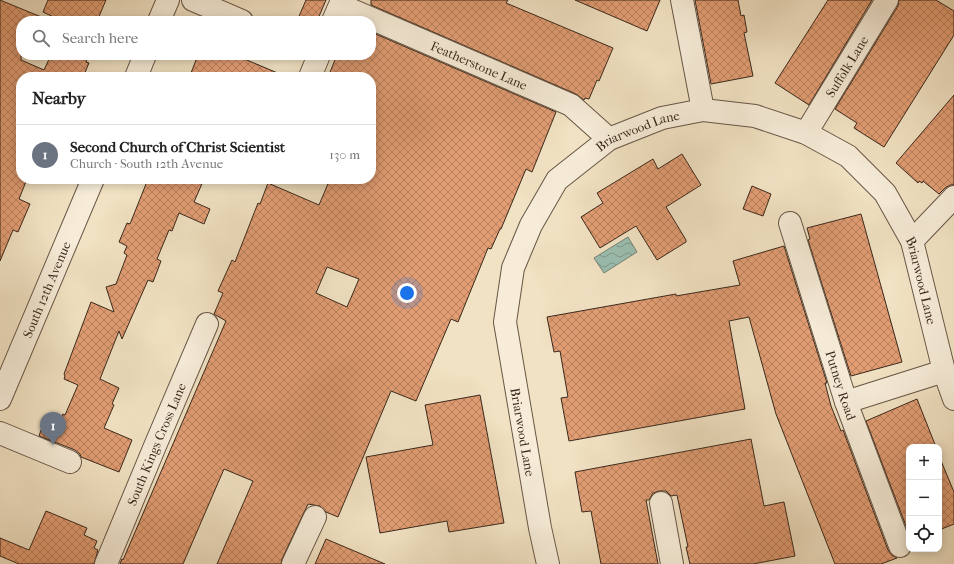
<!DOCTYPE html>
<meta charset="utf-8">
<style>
:root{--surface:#fff;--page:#f6f6f6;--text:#222;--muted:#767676;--line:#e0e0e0;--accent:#db2777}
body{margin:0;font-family:"IM FELL French Canon",serif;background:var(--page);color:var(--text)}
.controls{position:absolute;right:12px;bottom:12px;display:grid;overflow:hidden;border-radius:8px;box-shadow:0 2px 10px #0003}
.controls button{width:36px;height:36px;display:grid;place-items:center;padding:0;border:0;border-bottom:1px solid var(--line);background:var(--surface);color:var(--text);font:20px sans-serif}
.you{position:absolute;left:407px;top:293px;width:14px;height:14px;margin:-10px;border:3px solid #fff;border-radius:50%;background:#1a73e8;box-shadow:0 0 0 6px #1a73e833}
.badge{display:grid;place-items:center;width:26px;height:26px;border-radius:50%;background:var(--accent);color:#fff;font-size:13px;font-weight:700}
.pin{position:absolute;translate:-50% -33px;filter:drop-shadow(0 1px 2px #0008)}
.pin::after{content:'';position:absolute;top:21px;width:14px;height:12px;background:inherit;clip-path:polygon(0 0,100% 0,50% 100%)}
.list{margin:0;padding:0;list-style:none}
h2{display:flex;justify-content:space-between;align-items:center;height:52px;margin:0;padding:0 16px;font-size:17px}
h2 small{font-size:13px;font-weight:400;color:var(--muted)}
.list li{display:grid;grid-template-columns:26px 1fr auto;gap:12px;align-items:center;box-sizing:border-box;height:60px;padding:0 16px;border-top:1px solid var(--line)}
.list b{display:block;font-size:15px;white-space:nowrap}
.list p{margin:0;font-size:13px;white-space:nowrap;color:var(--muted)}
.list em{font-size:13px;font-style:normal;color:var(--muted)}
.icon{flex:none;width:22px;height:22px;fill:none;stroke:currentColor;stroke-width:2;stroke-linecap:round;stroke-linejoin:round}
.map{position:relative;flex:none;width:954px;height:564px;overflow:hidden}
.search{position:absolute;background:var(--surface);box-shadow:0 2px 10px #0003;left:16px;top:16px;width:360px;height:44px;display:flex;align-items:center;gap:10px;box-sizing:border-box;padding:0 14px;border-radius:16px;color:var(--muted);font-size:15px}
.panel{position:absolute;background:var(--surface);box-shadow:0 2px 10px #0003;left:16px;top:72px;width:360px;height:112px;border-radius:16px}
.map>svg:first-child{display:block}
.water{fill:url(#water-waves);stroke:#748275}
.building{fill:url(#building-cross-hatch);stroke:#3a281c;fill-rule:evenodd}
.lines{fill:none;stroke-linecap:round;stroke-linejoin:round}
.minor-casing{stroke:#685646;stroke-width:24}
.minor{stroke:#f6ecd8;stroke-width:22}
.labels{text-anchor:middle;stroke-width:4;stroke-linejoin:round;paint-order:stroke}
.street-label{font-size:13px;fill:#3a281c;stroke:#f6ecd8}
</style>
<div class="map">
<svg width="954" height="564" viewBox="0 0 954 564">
<defs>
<pattern id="water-waves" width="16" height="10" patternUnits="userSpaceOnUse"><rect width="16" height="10" fill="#9bbeb0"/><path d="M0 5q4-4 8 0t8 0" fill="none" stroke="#7f9a8e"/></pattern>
<pattern id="building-cross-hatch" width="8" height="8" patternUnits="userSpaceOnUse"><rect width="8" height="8" fill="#e29d73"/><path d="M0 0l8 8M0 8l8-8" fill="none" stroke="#b8805e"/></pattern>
</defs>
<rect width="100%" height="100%" fill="#f1e2c3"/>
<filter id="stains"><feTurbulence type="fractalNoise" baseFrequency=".005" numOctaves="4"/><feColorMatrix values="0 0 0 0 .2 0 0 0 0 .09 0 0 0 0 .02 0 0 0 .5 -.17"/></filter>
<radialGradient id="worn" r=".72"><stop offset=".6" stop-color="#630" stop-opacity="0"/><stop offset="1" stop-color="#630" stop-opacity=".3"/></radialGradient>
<path class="water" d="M628,237L637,252L604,273L594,258Z"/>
<g class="building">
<path d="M0,0L51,21H21V60L44,70L51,55H89L86,62L89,63L83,77H21V179H27L19,199L30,204L18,232L13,230L0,261Z"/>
<path d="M48,0H106L97,21H62L43,12Z"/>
<path d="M306,0H326L317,21H297Z"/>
<path d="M371,0H508L506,3L613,48L599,81L597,80L589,99L585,98L584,100L576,94L371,5Z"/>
<path d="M575,0H660L647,31Z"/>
<path d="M695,0H738L741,16L744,15L747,32L744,33L753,76L711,84Z"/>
<path d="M828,0H872L809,105L775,83Z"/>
<path d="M899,0H936L954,11V35L884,147L854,128L857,123L835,109L898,6Z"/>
<path d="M371,32L556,112L532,172L526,169L501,229H500L491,249L488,248L458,322L451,319L416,401L391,391L338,517L326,512L320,506L308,504L282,559L281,564H217L253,481L224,469L183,564H120L122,559L123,560L226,321L214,314L223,293L218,291L232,260L235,262L258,203L260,204L268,183L319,205L330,179H371V77H328L337,55H371ZM327,267L359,279L347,307L316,293Z"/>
<path d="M198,55H235L287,77H201L191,73Z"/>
<path d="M954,95V185H950L945,188L939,194L923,181L922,183L919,181L918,183L896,163Z"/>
<path d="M682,154L701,185L666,207L686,240V242L657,260L636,226L600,248L581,217L603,203L597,193L653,159L658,169Z"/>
<path d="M148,179H204L194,202L210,209L204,224L179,213L172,231L169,230L157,259L161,261L153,282L148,280L122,339L119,331L100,379L119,388L112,404L114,405L104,428L132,440L119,472L81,457L80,454L75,450L39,436L44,422L50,425L53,418L60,420L63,414L65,415L78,385L64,379L65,376L64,374L91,302L114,312L106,287L116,284L127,255L124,253L127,246L119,242L127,223L130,224Z"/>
<path d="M752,186L771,194L763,216L743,209Z"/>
<path d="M861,214L902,362L851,376L808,240L810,239L807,228Z"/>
<path d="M784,246L827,383H825L831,406L841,431L843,430L888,550L892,555L897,558L881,564H835L776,414L749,317L729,321L745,409L569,441L561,398L568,397L560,351L554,352L547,317L676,294V296L740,285L733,261Z"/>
<path d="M480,395L504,523L449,532L447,521L380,533L366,457L433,445L425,405Z"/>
<path d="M917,399L936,447H909V534L866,421Z"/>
<path d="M751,439L764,506L784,502L795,556L753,564H690L686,547H688L677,495L671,496L666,491H659L653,493L649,500H646L658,564H601L591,511L582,512L575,472Z"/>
<path d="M939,456L954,492V524L939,530Z"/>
<path d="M46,511L87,528L84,535L97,541L94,548L98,550L94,564H19L0,556V538L29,550Z"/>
<path d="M326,539L385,564H315Z"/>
</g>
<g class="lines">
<g class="minor-casing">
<g id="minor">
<path d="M193,0L242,21"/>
<path d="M682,0L703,110"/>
<path d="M159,21L168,0"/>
<path id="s1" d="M333,21L340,5L571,105L609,139"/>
<path d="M136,77L145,55"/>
<path d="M310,77L319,55"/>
<path id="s2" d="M806,133L887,0"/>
<path id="s3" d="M790,223L846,402L900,546"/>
<path d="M912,241L954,197"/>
<path id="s4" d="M0,399L93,179"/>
<path d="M846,402L944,371"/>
<path d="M0,433L70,462"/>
<path d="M661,503L672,564"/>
<path id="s5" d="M106,564L155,446L207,324"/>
<path d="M293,564L315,517"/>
<path id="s6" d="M548,564L540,528L505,322L513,268L531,225L557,180L609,139L662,118L703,110L755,116L806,133L848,156L885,193L912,241L944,371L954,399"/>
</g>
</g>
<use href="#minor" class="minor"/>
</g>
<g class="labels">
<g class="street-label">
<text dy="5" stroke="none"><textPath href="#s1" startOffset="169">Featherstone Lane</textPath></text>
<text dy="5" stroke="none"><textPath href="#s2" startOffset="78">Suffolk Lane</textPath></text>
<text dy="5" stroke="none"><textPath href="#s6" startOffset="495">Briarwood Lane</textPath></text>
<text dy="5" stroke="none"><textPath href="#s6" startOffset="866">Briarwood Lane</textPath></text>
<text dy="5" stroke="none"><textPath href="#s4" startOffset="119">South 12th Avenue</textPath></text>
<text dy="5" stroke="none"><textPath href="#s3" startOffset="170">Putney Road</textPath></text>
<text transform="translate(523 432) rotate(80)" y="5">Briarwood Lane</text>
<text dy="5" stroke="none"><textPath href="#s5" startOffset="130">South Kings Cross Lane</textPath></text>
</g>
</g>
<rect width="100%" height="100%" filter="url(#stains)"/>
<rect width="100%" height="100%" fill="url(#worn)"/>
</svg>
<div class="controls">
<button>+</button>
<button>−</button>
<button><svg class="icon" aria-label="locate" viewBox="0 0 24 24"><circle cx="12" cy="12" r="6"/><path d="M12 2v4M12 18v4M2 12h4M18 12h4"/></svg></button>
</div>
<div class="you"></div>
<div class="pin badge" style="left:53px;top:445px;background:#6b7280">1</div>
<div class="search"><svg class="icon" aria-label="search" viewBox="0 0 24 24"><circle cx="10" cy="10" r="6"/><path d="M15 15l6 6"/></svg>Search here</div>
<section class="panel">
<h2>Nearby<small></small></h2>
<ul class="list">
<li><span class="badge" style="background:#6b7280">1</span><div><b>Second Church of Christ Scientist</b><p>Church · South 12th Avenue</p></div><em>130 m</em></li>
</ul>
</section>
</div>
